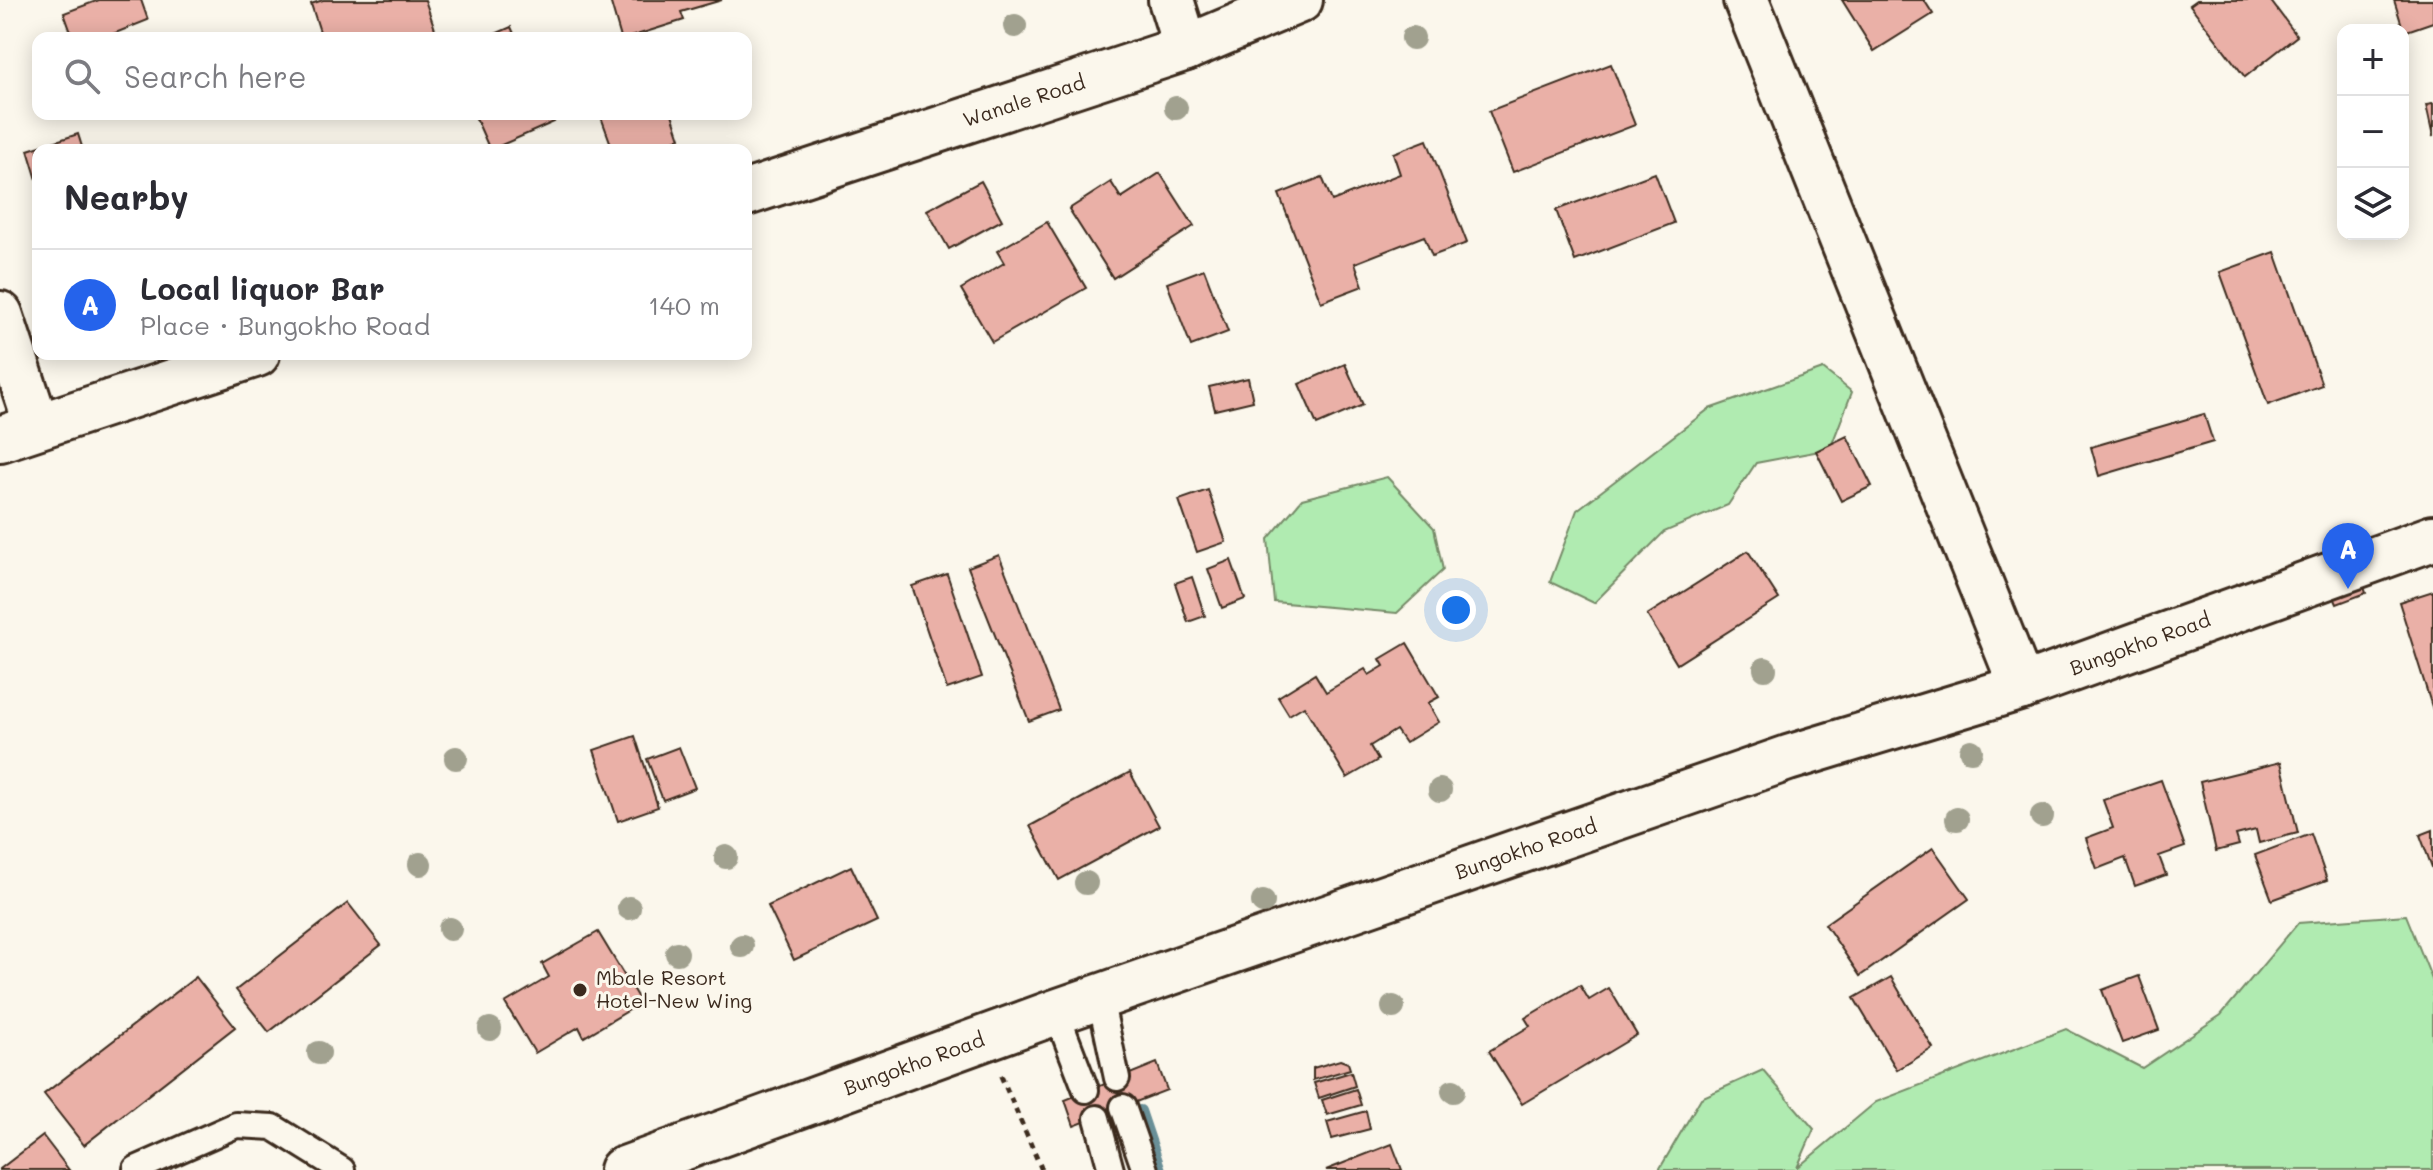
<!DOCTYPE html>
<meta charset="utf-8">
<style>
:root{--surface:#fff;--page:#f7f7f7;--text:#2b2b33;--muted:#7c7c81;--line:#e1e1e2;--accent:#2563eb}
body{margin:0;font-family:Mali,sans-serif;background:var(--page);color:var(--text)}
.controls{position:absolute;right:24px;top:24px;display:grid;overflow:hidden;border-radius:16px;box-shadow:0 4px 20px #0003}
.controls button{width:72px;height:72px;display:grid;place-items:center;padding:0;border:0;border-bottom:2px solid var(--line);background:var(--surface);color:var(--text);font:40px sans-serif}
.you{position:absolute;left:1456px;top:610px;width:28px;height:28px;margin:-20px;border:6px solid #fff;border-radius:50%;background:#1a73e8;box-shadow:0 0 0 12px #1a73e833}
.badge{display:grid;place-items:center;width:52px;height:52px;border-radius:50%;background:var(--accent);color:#fff;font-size:26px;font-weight:700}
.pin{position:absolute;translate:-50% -66px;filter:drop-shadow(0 2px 4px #0008)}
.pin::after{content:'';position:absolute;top:42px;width:28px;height:24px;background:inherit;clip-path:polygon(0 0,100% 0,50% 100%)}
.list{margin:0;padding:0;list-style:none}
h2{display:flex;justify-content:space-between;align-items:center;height:104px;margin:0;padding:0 32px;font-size:34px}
h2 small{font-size:26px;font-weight:400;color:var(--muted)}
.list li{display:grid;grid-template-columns:52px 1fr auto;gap:24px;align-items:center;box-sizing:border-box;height:112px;padding:0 32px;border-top:2px solid var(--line)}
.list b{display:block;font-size:30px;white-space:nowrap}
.list p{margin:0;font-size:26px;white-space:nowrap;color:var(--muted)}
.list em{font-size:26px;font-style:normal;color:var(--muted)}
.icon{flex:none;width:44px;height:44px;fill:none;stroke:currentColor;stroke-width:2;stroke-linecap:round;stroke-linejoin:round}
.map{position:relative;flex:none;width:2433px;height:1170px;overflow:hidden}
.search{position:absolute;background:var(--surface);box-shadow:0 4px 20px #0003;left:32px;top:32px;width:720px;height:88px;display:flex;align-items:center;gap:20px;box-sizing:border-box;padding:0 28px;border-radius:16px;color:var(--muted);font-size:30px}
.panel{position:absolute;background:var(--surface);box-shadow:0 4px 20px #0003;left:32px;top:144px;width:720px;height:216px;border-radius:16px}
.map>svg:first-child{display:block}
.green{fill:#b0ebb1;stroke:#768a68;stroke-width:2}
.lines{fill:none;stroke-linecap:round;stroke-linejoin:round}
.stream{stroke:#698f97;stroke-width:12}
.building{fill:#eab0a7;stroke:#3b2a1e;stroke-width:2}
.lane-casing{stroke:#3b2a1e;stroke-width:30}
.street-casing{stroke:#3b2a1e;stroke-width:50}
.secondary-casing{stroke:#3b2a1e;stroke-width:50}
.path{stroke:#3b2a1e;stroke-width:5;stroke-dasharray:6 6;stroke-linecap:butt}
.lane{stroke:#fbf7ec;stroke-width:24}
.street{stroke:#fbf7ec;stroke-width:44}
.secondary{stroke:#fbf7ec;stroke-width:44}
.tree{fill:#a1a18f}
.poi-dot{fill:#3b2a1e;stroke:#fbf7ec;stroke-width:3}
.labels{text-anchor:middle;stroke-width:6;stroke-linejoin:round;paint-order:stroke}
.street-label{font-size:20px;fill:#3b2a1e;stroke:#fbf7ec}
.poi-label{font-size:20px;fill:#3b2a1e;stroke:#fbf7ec;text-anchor:start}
</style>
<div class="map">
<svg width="2433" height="1170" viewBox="0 0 2433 1170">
<rect width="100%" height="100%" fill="#fbf7ec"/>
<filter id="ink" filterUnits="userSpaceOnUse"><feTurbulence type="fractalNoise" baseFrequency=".0125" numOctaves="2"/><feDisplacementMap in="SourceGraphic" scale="16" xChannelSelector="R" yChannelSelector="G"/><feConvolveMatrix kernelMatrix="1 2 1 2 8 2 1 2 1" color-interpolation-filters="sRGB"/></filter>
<g filter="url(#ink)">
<g class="green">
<path d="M1823,369L1852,392L1830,449L1756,463L1728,505L1664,532L1594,603L1550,582L1577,510L1709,409Z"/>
<path d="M1387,477L1434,528L1443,570L1397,613L1274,602L1268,539L1302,499Z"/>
<path d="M2406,915L2433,982V1170H1659L1701,1098L1763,1070L1814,1129L1797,1168L1876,1102L2066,1029L2142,1068L2221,1015L2298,923Z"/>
</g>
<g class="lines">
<path class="stream" d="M1140,1111L1160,1170"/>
</g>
<g class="building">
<path d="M99,0H141L148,20L103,38H73L64,13Z"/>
<path d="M323,0H425L436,32L418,38H322L311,4Z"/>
<path d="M610,0H722L681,12L684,20L627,38H621Z"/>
<path d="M1842,0H1924L1933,14L1874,51Z"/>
<path d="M2197,0H2270L2297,36L2245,77L2190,5Z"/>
<path d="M2394,0H2433V22L2404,32Z"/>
<path d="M511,27L516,38H486Z"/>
<path d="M1611,64L1635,125L1513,172L1489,111Z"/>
<path d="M2433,104V137L2426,105Z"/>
<path d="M474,114H550L554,122L490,150Z"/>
<path d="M600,114H672L680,138L644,150H613Z"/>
<path d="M78,134L83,150H38V183L28,150Z"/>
<path d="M1427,140L1467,243L1432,256L1424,236L1355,263L1363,286L1321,302L1279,194L1322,177L1332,201L1400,174L1393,153Z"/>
<path d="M1160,173L1194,226L1113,278L1069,209L1111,182L1121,198Z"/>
<path d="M1655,173L1674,223L1575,261L1556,210Z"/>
<path d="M981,181L1002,220L949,249L927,210Z"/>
<path d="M1047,222L1086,288L992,342L961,289L1004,263L997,251Z"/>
<path d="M2275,252L2322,385L2268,405L2220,272Z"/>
<path d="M1204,269L1228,332L1191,346L1167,283Z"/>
<path d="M1345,364L1363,405L1317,425L1299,384Z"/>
<path d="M1248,378L1253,401L1215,410L1209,387Z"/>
<path d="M2204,414L2213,442L2099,476L2091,447Z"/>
<path d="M1847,436L1872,486L1841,501L1816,451Z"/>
<path d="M1208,490L1226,542L1197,552L1179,500Z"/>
<path d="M1748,551L1779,599L1677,664L1647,615Z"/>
<path d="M999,555L1059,710L1029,721L968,567Z"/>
<path d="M1231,560L1245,599L1222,608L1208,569Z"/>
<path d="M947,574L982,677L947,689L912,586Z"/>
<path d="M2360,575L2366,593L2337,604L2329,586Z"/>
<path d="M1192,577L1205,616L1188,622L1175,583Z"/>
<path d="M2433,591V710L2399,602Z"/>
<path d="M1407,643L1439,697L1428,703L1439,722L1405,743L1396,730L1370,746L1378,760L1347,778L1304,706L1289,715L1278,697L1315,674L1326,692L1365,669L1369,675L1384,666L1380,659Z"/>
<path d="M635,736L658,807L618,821L594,750Z"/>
<path d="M679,747L695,788L663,800L647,759Z"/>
<path d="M2281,762L2298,833L2259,843L2256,830L2236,835L2239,845L2216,851L2200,782Z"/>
<path d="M1130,772L1159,826L1059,880L1030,826Z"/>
<path d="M2161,780L2185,847L2159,856L2166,875L2135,886L2125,858L2097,869L2086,838L2113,828L2103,800Z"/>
<path d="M2433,830V870L2420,835Z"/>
<path d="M2311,834L2327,880L2272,900L2255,855Z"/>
<path d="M1933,848L1969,899L1860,976L1825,924Z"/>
<path d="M851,866L877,921L794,960L768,906Z"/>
<path d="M348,903L381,945L269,1032L236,990Z"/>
<path d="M598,932L641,1003L584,1037L579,1027L535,1053L505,1003L549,977L542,964Z"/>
<path d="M2139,976L2159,1030L2122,1043L2102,990Z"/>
<path d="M196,977L235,1027L84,1145L44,1094Z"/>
<path d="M1891,977L1933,1048L1897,1070L1854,998Z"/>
<path d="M1580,985L1589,1000L1609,988L1637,1035L1522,1104L1489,1051L1530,1026L1525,1018Z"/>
<path d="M1340,1060L1348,1063L1350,1069L1313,1080V1068Z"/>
<path d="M1157,1063L1167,1090L1074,1126L1065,1100Z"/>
<path d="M1351,1072L1355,1086L1319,1098L1314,1083Z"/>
<path d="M1356,1089L1361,1105L1327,1115L1322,1100Z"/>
<path d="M1366,1111L1370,1129L1332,1139L1327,1122Z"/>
<path d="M43,1136L69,1170H0V1169Z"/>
<path d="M1392,1144L1402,1170H1326Z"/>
</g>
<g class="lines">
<g class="lane-casing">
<g id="lane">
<path d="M1100,998L1117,1078"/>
<path d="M1056,1012L1086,1090"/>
<path d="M1123,1107L1145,1170"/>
<path d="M1097,1118L1111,1170"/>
<path d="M136,1169L236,1125L273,1127L342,1170"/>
</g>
</g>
<g class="street-casing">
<g id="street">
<path d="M1171,0L1186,48"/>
<path d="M1746,0L2022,687"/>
<path d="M746,193L1186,48L1300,0"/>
<path d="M0,314L37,426"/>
<path d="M0,439L257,354"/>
</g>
</g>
<g class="secondary-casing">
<path id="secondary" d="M622,1170L1056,1012L1788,758L2022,687L2433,538"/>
</g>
<path class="path" d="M1001,1076L1042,1170"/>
<use href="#lane" class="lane"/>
<use href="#street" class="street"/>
<use href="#secondary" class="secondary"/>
</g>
<g class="tree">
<circle cx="1015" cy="26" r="12"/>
<circle cx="1413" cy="38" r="12"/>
<circle cx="1176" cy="108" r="12"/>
<circle cx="1765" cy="669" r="12"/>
<circle cx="1971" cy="751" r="12"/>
<circle cx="456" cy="758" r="12"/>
<circle cx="1440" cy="790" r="12"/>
<circle cx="2042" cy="816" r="12"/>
<circle cx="1957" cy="819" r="12"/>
<circle cx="726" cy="857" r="12"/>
<circle cx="420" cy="864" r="12"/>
<circle cx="1086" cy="883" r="12"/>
<circle cx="1263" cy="902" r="12"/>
<circle cx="629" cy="908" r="12"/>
<circle cx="450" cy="929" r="12"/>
<circle cx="742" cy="946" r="12"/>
<circle cx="677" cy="953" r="12"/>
<circle cx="1393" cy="1007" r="12"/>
<circle cx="490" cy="1029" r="12"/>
<circle cx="319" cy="1053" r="12"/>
<circle cx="1453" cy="1091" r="12"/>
</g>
</g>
<circle class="poi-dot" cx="580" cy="990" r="8"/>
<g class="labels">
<g class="street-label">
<text transform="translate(1024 101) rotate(-18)" y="7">Wanale Road</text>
<text transform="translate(2140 644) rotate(-20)" y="7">Bungokho Road</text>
<text transform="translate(1526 849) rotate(-19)" y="7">Bungokho Road</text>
<text transform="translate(914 1064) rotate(-20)" y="7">Bungokho Road</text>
</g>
<g class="poi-label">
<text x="596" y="985">Mbale Resort<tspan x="596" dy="23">Hotel-New Wing</tspan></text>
</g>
</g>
</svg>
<div class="controls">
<button>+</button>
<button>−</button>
<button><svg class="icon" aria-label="layers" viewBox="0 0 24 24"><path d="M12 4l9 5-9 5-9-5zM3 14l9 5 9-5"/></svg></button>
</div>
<div class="you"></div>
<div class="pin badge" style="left:2348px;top:589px">A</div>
<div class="search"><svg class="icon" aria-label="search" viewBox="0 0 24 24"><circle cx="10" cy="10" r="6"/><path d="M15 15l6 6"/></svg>Search here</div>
<section class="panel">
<h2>Nearby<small></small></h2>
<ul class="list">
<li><span class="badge">A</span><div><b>Local liquor Bar</b><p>Place · Bungokho Road</p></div><em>140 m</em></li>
</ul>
</section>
</div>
